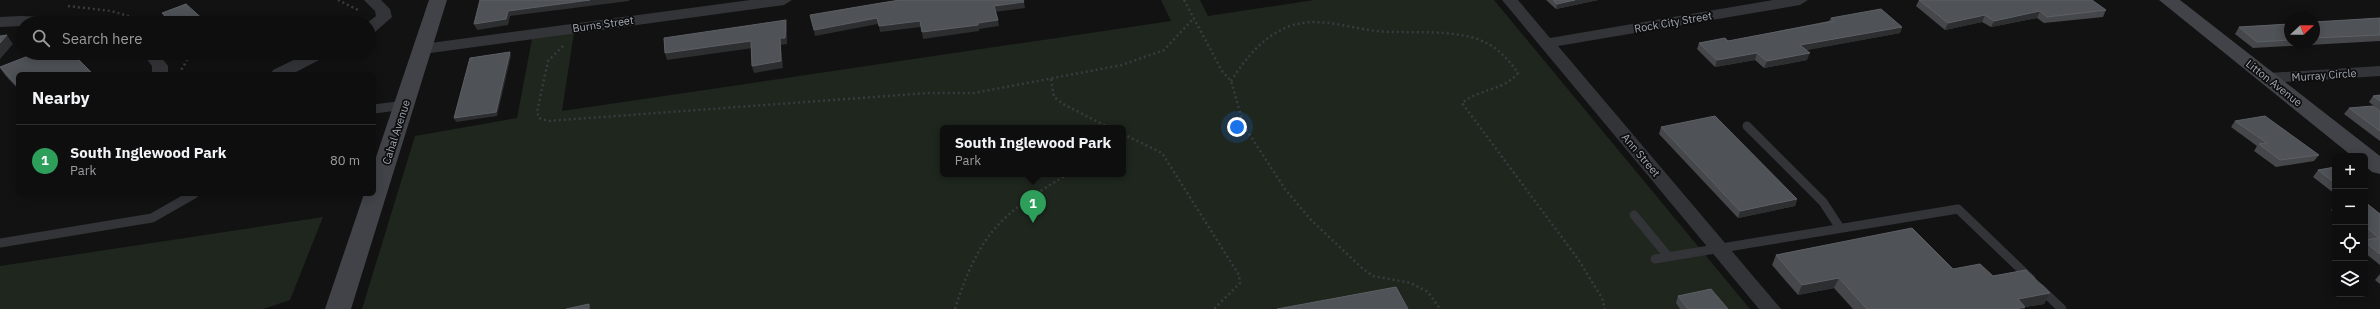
<!DOCTYPE html>
<meta charset="utf-8">
<style>
:root{--surface:#0e0e0e;--page:#171717;--text:#f1f3f6;--muted:#9b9c9e;--line:#2e2e2e;--accent:#0b8043}
body{margin:0;font-family:"IBM Plex Sans",sans-serif;background:var(--page);color:var(--text)}
.controls{position:absolute;right:12px;bottom:12px;display:grid;overflow:hidden;border-radius:6px;box-shadow:0 2px 10px #0003}
.controls button{width:36px;height:36px;display:grid;place-items:center;padding:0;border:0;border-bottom:1px solid var(--line);background:var(--surface);color:var(--text);font:20px sans-serif}
.compass{position:absolute;left:2284px;top:12px;width:36px;height:36px;border-radius:50%;background:var(--surface);box-shadow:0 2px 10px #0003;rotate:68deg}
.you{position:absolute;left:1237px;top:127px;width:14px;height:14px;margin:-10px;border:3px solid #fff;border-radius:50%;background:#1a73e8;box-shadow:0 0 0 6px #1a73e833}
.badge{display:grid;place-items:center;width:26px;height:26px;border-radius:50%;background:var(--accent);color:#fff;font-size:13px;font-weight:700}
.pin{position:absolute;translate:-50% -33px;filter:drop-shadow(0 1px 2px #0008)}
.pin::after{content:'';position:absolute;top:21px;width:14px;height:12px;background:inherit;clip-path:polygon(0 0,100% 0,50% 100%)}
.popup{position:absolute;left:940px;top:125px;width:186px;height:52px;box-sizing:border-box;display:grid;place-content:center;border-radius:6px;background:var(--surface);filter:drop-shadow(0 1px 3px #0005);font-size:13px;white-space:nowrap;color:var(--muted)}
.popup b{font-size:15px;color:var(--text)}
.popup::after{content:'';position:absolute;left:50%;top:100%;margin-left:-8px;border:8px solid transparent;border-top-color:var(--surface)}
.list{margin:0;padding:0;list-style:none}
h2{display:flex;justify-content:space-between;align-items:center;height:52px;margin:0;padding:0 16px;font-size:17px}
h2 small{font-size:13px;font-weight:400;color:var(--muted)}
.list li{display:grid;grid-template-columns:26px 1fr auto;gap:12px;align-items:center;box-sizing:border-box;height:72px;padding:0 16px;border-top:1px solid var(--line)}
.list b{display:block;font-size:15px;white-space:nowrap}
.list p{margin:0;font-size:13px;white-space:nowrap;color:var(--muted)}
.list em{font-size:13px;font-style:normal;color:var(--muted)}
.icon{flex:none;width:22px;height:22px;fill:none;stroke:currentColor;stroke-width:2;stroke-linecap:round;stroke-linejoin:round}
.map{position:relative;flex:none;width:2380px;height:309px;overflow:hidden}
.search{position:absolute;background:var(--surface);box-shadow:0 2px 10px #0003;left:16px;top:16px;width:360px;height:44px;display:flex;align-items:center;gap:10px;box-sizing:border-box;padding:0 14px;border-radius:22px;color:var(--muted);font-size:15px}
.panel{position:absolute;background:var(--surface);box-shadow:0 2px 10px #0003;left:16px;top:72px;width:360px;height:124px;border-radius:6px}
.map>svg:first-child{display:block}
.green{fill:#1e261e;fill-rule:evenodd}
.lines{fill:none;stroke-linecap:round;stroke-linejoin:round}
.path{stroke:#393b3f;stroke-width:2.5;stroke-dasharray:2 3;stroke-linecap:butt}
.lane{stroke:#333438;stroke-width:9}
.street{fill:#333438;fill-rule:evenodd}
.secondary{fill:#414348;fill-rule:evenodd}
.wall{fill:#45474b}
.shaded-wall{fill:#2c2e30}
.building{fill:#4f5256;stroke:#5c6065}
.labels{text-anchor:middle;stroke-width:3.5;stroke-linejoin:round;paint-order:stroke}
.street-label{font-size:11px;fill:#a3aab4;stroke:#0d0d0e}
</style>
<div class="map">
<svg width="2380" height="309" viewBox="0 0 2380 309">
<rect width="100%" height="100%" fill="#121213"/>
<g class="green">
<path d="M1161,0H1200L1208,16L1314,0H1494L1750,309H362L415,136L517,118L532,39L574,33L562,111L1171,21ZM943,128H1123V174H943Z"/>
<path d="M323,217L290,300L263,309H0V266Z"/>
</g>
<g class="lines">
<g class="path">
<path d="M338,0L360,11"/>
<path d="M1184,0L1222,71L1231,81L1244,126L1285,189L1310,219L1363,269L1373,276L1411,283L1428,292L1440,309"/>
<path d="M68,6L111,11L153,23"/>
<path d="M563,46L548,61L537,112L539,118L548,121L928,93H974L1122,65L1164,50L1194,18"/>
<path d="M179,74L191,53"/>
<path d="M1051,79L1054,97L1063,104L1110,128"/>
<path d="M1231,81C1246,58 1263,36 1290,26C1319,16 1348,28 1377,31C1409,34 1442,29 1474,38C1494,44 1506,56 1518,73C1503,91 1481,88 1462,103L1578,259L1602,298L1605,309"/>
<path d="M1123,134L1162,153L1239,275L1240,283L1214,309"/>
<path d="M955,309C979,233 1001,214 1068,174"/>
</g>
<g class="lane">
<path d="M374,109L405,105"/>
<path d="M1747,126L1823,202L1840,228"/>
<path d="M1634,215L1668,256"/>
<path d="M0,243L152,218L194,194"/>
<path d="M1655,259L1958,209L2031,279"/>
<path d="M2040,288L2062,309"/>
</g>
<g class="street">
<path d="M364,0H381L390,9L392,17L375,32L369,34V23H367L376,16L375,11Z"/>
<path d="M750,0H792L784,5L423,54L417,52L415,49L417,46L423,44Z"/>
<path d="M1502,0H1518L1550,38L1773,0H1808L1800,5L1558,46L1781,309H1759Z"/>
<path d="M21,16L68,18L74,20L76,23H23V26L0,27V17Z"/>
<path d="M142,53H158L168,66V74H152V66Z"/>
<path d="M308,53H329L327,56L292,74H271L273,70Z"/>
<path d="M2380,66V76L2268,83L2262,82L2260,78L2262,74L2268,73Z"/>
</g>
<g class="secondary">
<path d="M429,0H447L351,309H325L364,194H374V163Z"/>
<path d="M2159,0H2180L2380,156V174L2372,172L2365,166V156H2352Z"/>
</g>
</g>
<g class="wall">
<path d="M1546,0H1598L1556,9Z"/>
<path d="M1919,0L2106,10L2103,17L2044,23L2037,18L1991,27L1982,22L1945,30L1916,6Z"/>
<path d="M162,13L207,23H170L166,19Z"/>
<path d="M1831,18L1902,27L1900,33L1806,50L1807,60L1764,68L1755,60L1715,67L1697,49L1699,43L1728,41L1829,21Z"/>
<path d="M2380,18V41L2253,48L2235,34L2239,27L2290,24V42H2314V22Z"/>
<path d="M0,68L18,74V89L6,76Z"/>
<path d="M2380,95V111L2369,102L2373,96Z"/>
<path d="M2349,108L2380,111V141L2344,114Z"/>
<path d="M2235,121L2319,155L2314,161L2276,167L2254,151L2257,146L2231,127Z"/>
<path d="M1661,127L1797,199L1795,206L1738,218L1659,134Z"/>
<path d="M2335,167V194L2313,177L2318,170Z"/>
<path d="M2365,202L2380,214V265L2365,253V240L2367,239L2365,238Z"/>
<path d="M2335,204V214L2331,210Z"/>
<path d="M1776,255L1953,269L1993,276L2050,293L2044,304L2025,307L2024,309H1853L1834,288L1798,295L1772,265Z"/>
<path d="M2380,274V284L2375,280Z"/>
<path d="M1678,296L1728,309H1680L1676,303Z"/>
</g>
<g class="shaded-wall">
<path d="M590,0H629V1L510,16L508,25L477,30L474,24L508,11Z"/>
<path d="M1575,0H1598L1556,9L1557,4Z"/>
<path d="M1024,2L1025,8L994,12V6Z"/>
<path d="M2040,11L2037,18L1991,27L1994,21Z"/>
<path d="M1985,15L1982,22L1945,30L1948,23Z"/>
<path d="M877,18L878,24L815,36L814,30Z"/>
<path d="M786,20L787,27V44L781,45L783,68L754,73L752,66L780,38Z"/>
<path d="M998,20L999,26L979,29V31L923,39L922,32Z"/>
<path d="M920,21L921,27L880,32L879,26Z"/>
<path d="M1902,27L1900,33L1797,52L1800,45Z"/>
<path d="M7,35L13,44L0,59V43Z"/>
<path d="M751,41L753,48L667,60L665,53Z"/>
<path d="M510,52L511,56L497,116L456,122L454,118Z"/>
<path d="M1757,53L1755,60L1715,67L1717,60Z"/>
<path d="M1810,53L1807,60L1764,68L1767,61Z"/>
<path d="M1797,199L1795,206L1738,218L1740,211Z"/>
<path d="M1839,278L1834,288L1798,295L1802,285Z"/>
<path d="M2050,293L2044,304L2025,307L2024,309H2012L2018,299Z"/>
</g>
<g class="building">
<path d="M480,0H590L508,11L506,19L474,24Z"/>
<path d="M900,0H1023L1024,2L994,6L998,20L978,23V25L922,32L920,21L879,26L877,18L814,30L810,15L881,3Z"/>
<path d="M1553,0H1575L1557,4Z"/>
<path d="M1919,0H2092L2106,10L2047,17L2040,11L1994,21L1985,15L1948,23Z"/>
<path d="M186,4L207,23H173L162,13Z"/>
<path d="M1881,9L1902,27L1800,45L1810,53L1767,61L1757,53L1717,60L1699,43L1725,38L1728,41L1834,21L1831,18Z"/>
<path d="M2380,18V35L2314,38V22Z"/>
<path d="M786,20L785,38H780L781,61L752,66L751,41L665,53L664,38Z"/>
<path d="M2290,24V40L2257,42L2239,27Z"/>
<path d="M7,35L0,43V36Z"/>
<path d="M510,52L496,112L454,118L470,58Z"/>
<path d="M36,53H72L93,74H18V86L0,67Z"/>
<path d="M2380,95V101L2373,96Z"/>
<path d="M2373,106L2380,111V131L2349,108Z"/>
<path d="M1715,116L1797,199L1740,211L1661,127Z"/>
<path d="M2265,116L2319,155L2280,160L2259,144L2267,143L2235,121Z"/>
<path d="M2335,167V183L2318,170Z"/>
<path d="M2365,202L2380,214V254L2365,242V240L2379,238L2365,226Z"/>
<path d="M1912,228L1953,269L1980,264L1993,276L2026,270L2050,293L2018,299L2025,307L2015,309H1867L1839,278L1802,285L1776,255Z"/>
<path d="M1396,287L1408,309H1277Z"/>
<path d="M1711,289L1728,309H1688L1678,296Z"/>
<path d="M589,304V309H566Z"/>
</g>
<g class="labels">
<g class="street-label">
<text transform="translate(1673 22) rotate(-10)" y="4">Rock City Street</text>
<text transform="translate(603 24) rotate(-8)" y="4">Burns Street</text>
<text transform="translate(2324 75) rotate(-4)" y="4">Murray Circle</text>
<text transform="translate(2274 83) rotate(38)" y="4">Litton Avenue</text>
<text transform="translate(396 132) rotate(-72)" y="4">Cahal Avenue</text>
<text transform="translate(1641 155) rotate(50)" y="4">Ann Street</text>
</g>
</g>
</svg>
<div class="controls">
<button>+</button>
<button>−</button>
<button><svg class="icon" aria-label="locate" viewBox="0 0 24 24"><circle cx="12" cy="12" r="6"/><path d="M12 2v4M12 18v4M2 12h4M18 12h4"/></svg></button>
<button><svg class="icon" aria-label="layers" viewBox="0 0 24 24"><path d="M12 4l9 5-9 5-9-5zM3 14l9 5 9-5"/></svg></button>
</div>
<svg class="compass" viewBox="-18 -18 36 36"><path d="M0-13l5 13h-10z" fill="#e53935"/><path d="M0 13l5-13h-10z" fill="#9b9c9e"/></svg>
<div class="you"></div>
<div class="pin badge" style="left:1033px;top:223px;background:#2e9e5b">1</div>
<div class="popup"><b>South Inglewood Park</b>Park</div>
<div class="search"><svg class="icon" aria-label="search" viewBox="0 0 24 24"><circle cx="10" cy="10" r="6"/><path d="M15 15l6 6"/></svg>Search here</div>
<section class="panel">
<h2>Nearby<small></small></h2>
<ul class="list">
<li><span class="badge" style="background:#2e9e5b">1</span><div><b>South Inglewood Park</b><p>Park</p></div><em>80 m</em></li>
</ul>
</section>
</div>
